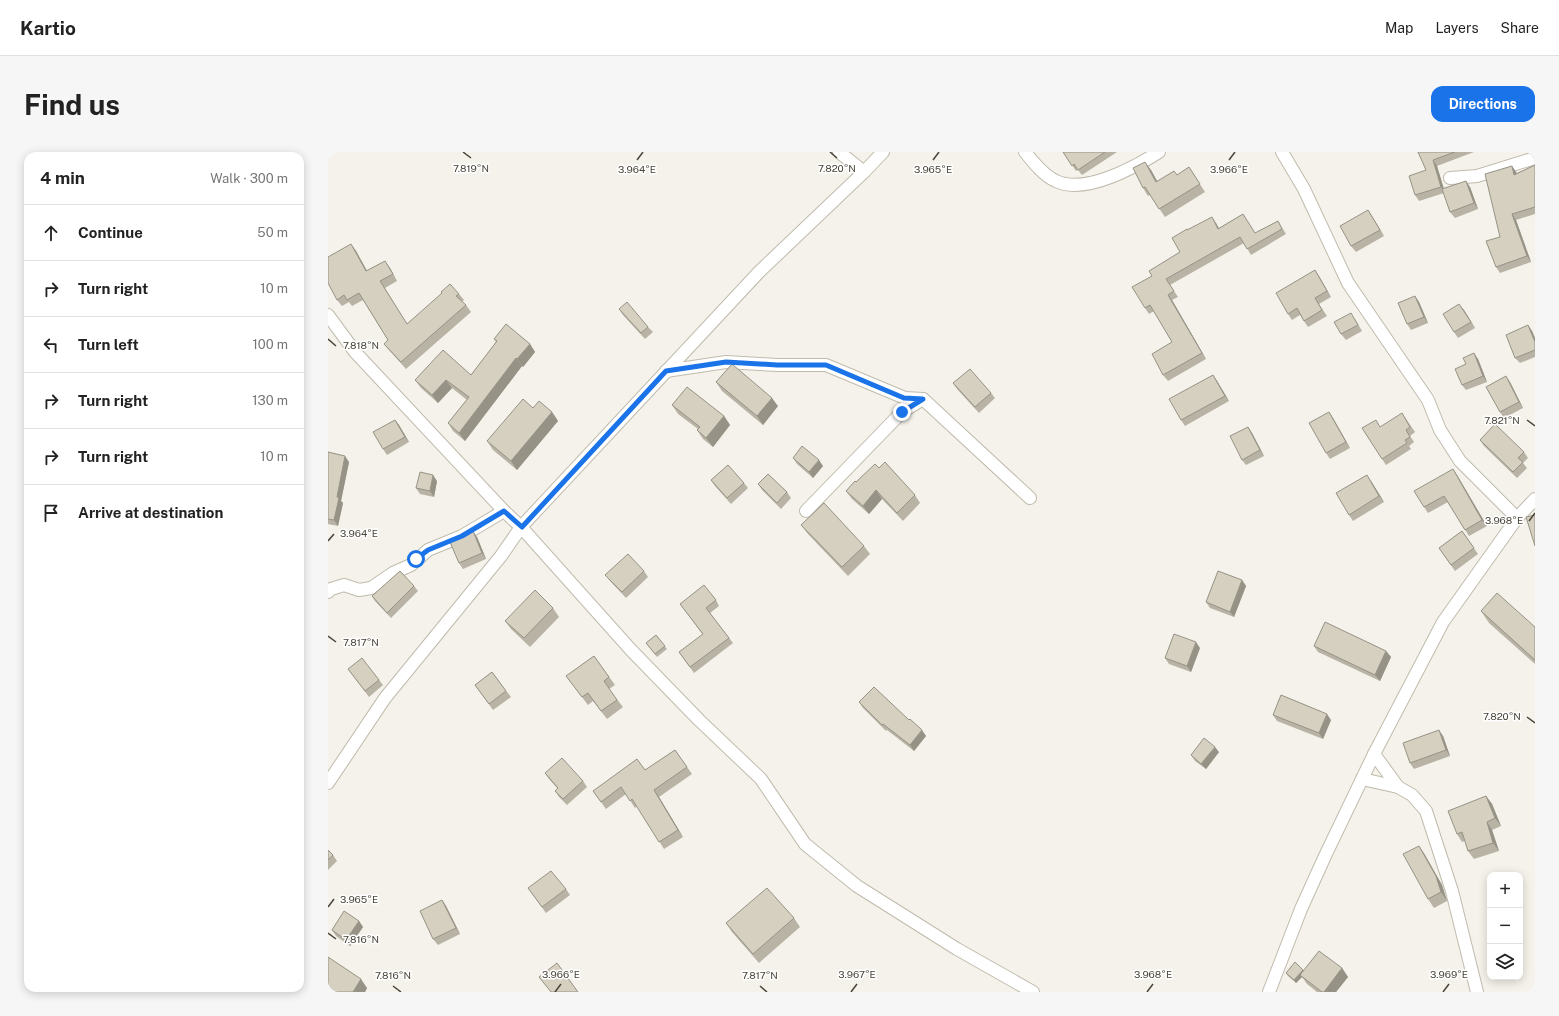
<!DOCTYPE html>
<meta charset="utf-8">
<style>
:root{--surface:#fff;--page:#f6f6f6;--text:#222;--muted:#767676;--line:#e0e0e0;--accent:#1a73e8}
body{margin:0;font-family:"Public Sans",sans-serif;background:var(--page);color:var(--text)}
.controls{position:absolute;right:12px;bottom:12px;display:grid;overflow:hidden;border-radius:8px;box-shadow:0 2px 10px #0003}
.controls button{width:36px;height:36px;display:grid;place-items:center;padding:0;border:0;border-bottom:1px solid var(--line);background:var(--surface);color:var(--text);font:20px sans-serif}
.stop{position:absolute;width:12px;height:12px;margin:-9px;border:3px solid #1a73e8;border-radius:50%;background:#fff}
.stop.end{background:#1a73e8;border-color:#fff;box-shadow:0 1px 4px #0008}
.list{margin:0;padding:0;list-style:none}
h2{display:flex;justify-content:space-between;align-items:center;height:52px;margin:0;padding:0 16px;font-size:17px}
h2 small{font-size:13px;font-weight:400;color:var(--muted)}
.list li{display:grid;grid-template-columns:26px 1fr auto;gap:12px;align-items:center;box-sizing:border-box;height:56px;padding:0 16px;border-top:1px solid var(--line)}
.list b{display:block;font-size:15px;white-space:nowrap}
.list em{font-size:13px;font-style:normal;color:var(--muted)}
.icon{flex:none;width:22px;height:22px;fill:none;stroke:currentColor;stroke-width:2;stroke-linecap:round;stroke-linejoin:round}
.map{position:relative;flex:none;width:1207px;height:840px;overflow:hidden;border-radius:12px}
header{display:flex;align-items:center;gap:24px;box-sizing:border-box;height:56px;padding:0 20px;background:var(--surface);border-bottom:1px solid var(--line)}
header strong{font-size:19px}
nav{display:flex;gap:22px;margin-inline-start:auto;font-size:14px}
.intro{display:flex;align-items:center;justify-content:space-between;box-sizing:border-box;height:96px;padding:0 24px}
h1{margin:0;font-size:28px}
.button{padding:10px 18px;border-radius:12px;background:var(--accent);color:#fff;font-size:14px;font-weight:700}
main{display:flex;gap:24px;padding:0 24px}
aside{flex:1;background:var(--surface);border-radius:12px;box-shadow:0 2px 10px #0003}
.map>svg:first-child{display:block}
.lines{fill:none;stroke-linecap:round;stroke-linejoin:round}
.minor-casing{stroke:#c0bbad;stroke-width:14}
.minor{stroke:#fff;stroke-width:12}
.wall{fill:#b8b3a5}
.shaded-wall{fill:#969286}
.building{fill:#d6d0c0;stroke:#969286}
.route{stroke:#1a73e8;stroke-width:5}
.ticks{fill:none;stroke:#484438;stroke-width:1.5}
.ticks-label{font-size:10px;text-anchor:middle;fill:#484438;stroke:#fff;stroke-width:3;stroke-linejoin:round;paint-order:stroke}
</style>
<header>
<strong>Kartio</strong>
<nav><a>Map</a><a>Layers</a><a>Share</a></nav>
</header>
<div class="intro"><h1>Find us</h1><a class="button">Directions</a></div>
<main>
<aside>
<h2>4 min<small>Walk · 300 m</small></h2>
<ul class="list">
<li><svg class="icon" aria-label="ahead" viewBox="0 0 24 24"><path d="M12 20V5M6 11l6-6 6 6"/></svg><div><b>Continue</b></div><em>50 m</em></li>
<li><svg class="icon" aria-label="right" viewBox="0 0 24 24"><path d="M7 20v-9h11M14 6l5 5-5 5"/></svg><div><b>Turn right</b></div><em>10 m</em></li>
<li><svg class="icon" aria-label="left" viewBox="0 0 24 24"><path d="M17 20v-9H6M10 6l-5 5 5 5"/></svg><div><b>Turn left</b></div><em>100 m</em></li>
<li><svg class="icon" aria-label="right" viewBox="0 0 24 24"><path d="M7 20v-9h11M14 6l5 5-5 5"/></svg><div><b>Turn right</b></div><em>130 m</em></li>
<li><svg class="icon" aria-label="right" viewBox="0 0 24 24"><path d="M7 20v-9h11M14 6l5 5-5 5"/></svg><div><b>Turn right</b></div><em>10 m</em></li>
<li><svg class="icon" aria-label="arrive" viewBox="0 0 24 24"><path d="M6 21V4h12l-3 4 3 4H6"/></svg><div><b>Arrive at destination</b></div></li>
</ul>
</aside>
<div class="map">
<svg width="1207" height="840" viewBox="0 0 1207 840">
<rect width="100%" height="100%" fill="#f4f2ea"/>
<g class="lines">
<g class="minor-casing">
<g id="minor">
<path d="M511,0L536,20"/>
<path d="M697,0C705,10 716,24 728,29C757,43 807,15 831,0"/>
<path d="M954,0L976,37L1020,131L1100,248L1112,278L1132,309L1189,366"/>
<path d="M1122,26L1149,24L1207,6"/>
<path d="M0,163L27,200L176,359L193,375L303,498L371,568L433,627L477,692L529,734L629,797L705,840"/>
<path d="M338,219L398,210L449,213H498L577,246L595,247L702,346"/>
<path d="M478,359L574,260L595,247"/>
<path d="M0,440L3,437L16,433L31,438L43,436L65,421L83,413L100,398L134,384L176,359"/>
<path d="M1046,602L1070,635"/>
<path d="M1034,627L1070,635L1084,643L1098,659L1124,739L1149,840"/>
<path d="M0,631L57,546L173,404L193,375L431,120L536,20L555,0"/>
<path d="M941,840L973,757L997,704L1046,602L1115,470L1189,366L1207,347"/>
</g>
</g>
<use href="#minor" class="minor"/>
</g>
<g class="wall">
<path d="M735,0H789L754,23L750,18L748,19Z"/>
<path d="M1090,0H1146L1109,14L1116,37L1142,35L1150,57L1127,66L1122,60L1116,41L1091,49L1087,43L1098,18Z"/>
<path d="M1207,13V62L1188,68L1203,110L1172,121L1168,115L1172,85L1184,14L1188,20L1189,21Z"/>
<path d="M861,15L877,40L837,65L822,43L820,44L815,36L823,18L829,29L849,23Z"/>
<path d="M1040,58L1056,84L1028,100L1023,94Z"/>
<path d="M915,62L927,81L950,69L958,82L923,103L916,91L842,133L850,145L844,148L878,207L840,229L835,223L844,190L826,159L821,162L817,156L824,124L852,100L859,78L888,71L891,76Z"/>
<path d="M23,92L28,99L39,119L62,116L69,129L57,136L79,172L131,142L136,148L134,150L138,153L143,160L78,217L61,198L56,192L60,188L35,148L24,154L21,150L14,154L9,148Z"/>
<path d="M987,118L1003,145L991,152L999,164L980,175L972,163L964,168L960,162Z"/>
<path d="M1087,144L1091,150L1100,171L1083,178L1079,172Z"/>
<path d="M291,157L320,175L325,180L317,187L295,163Z"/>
<path d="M1136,158L1147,176L1130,186L1126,180Z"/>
<path d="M1027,167L1034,179L1018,188L1013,182Z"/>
<path d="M1200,173L1204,179L1207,186V205L1192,211L1187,206Z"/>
<path d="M166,187L202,192L207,200L195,215L194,214L137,289L125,279L120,271L139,248L124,236L110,251L93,236L87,228L143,223L168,190Z"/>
<path d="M1150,207L1159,230L1138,238L1134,233Z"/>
<path d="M885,223L889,229L901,249L857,274L853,268Z"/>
<path d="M388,230L450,254L435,273L394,239Z"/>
<path d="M1182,230L1195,256L1176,266L1172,260Z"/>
<path d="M625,231L663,241L667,246L651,261L629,237Z"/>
<path d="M344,253L396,264L402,273L385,295L375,287L369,278L370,277L350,262Z"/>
<path d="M205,256L224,260L230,269L189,318L165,298L159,289Z"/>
<path d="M1001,260L1005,266L1022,296L1002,307L998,301Z"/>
<path d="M1074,261L1087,280L1082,284L1086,290L1081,294L1083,297L1058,313L1054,307Z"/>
<path d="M67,268L71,273L81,290L59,303L55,297Z"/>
<path d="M920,275L924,281L936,304L918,313L914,308Z"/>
<path d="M1152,288L1196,300L1200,306L1195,311L1199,316L1189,326L1156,294Z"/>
<path d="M0,300L21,310L13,349L15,351L10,374L0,372Z"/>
<path d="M465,306L495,314L485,326L469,312Z"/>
<path d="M551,316L587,343L592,351L575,369L554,347L541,362L524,347L518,339L528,330Z"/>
<path d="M1129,323L1159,374L1141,384L1120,350L1100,361L1096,355Z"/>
<path d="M383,328L416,331L420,336L403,352L387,334Z"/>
<path d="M109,329L106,345L92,342L88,336Z"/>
<path d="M1043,329L1056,350L1025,369L1021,363Z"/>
<path d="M430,332L459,340L463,346L453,357L434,338Z"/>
<path d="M473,373L536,394L542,402L520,424L480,382Z"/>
<path d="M1134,379L1150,402L1127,419L1111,396Z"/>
<path d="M149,385L158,407L135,417L131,411Z"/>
<path d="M316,419L320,425L298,446L282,429L277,423Z"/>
<path d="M914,428L918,434L906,465L882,456L878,450Z"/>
<path d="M86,434L90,439L63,466L47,449L44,444Z"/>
<path d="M388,448L391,454L382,461L405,491L366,521L351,500L375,483L352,452Z"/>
<path d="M225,456L231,465L202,495L183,477L177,469Z"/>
<path d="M1153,459L1207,475V512L1161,471Z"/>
<path d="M328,483L339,497L329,505L318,491Z"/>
<path d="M986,494L1058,499L1063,505L1052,529L990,500Z"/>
<path d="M872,496L863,520L841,512L837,506Z"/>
<path d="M266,504L287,533L281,537L295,555L279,567L265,549L260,553L238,524Z"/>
<path d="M20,517L51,528L55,533L41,545Z"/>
<path d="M164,520L183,545L165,558L147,533Z"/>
<path d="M531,550L581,568L598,584L586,599L559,578L558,579L535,556Z"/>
<path d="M945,563L1003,568L995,587L949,569Z"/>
<path d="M1115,584L1122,604L1086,617L1082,611Z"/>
<path d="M347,598L364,622L331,645L355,685L336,697L309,654L307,656L298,642L278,657L265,639L317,618Z"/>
<path d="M891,600L878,617L867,609L863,603Z"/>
<path d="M217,621L255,629L259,635L239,653L231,645L227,639L230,637L221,627Z"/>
<path d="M1158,644L1164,652L1173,674L1164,678L1171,699L1146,707L1140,699L1137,689L1134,690L1129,682Z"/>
<path d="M1091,694L1097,703L1114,733L1119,749L1106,756L1100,747Z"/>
<path d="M0,698L5,703L9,709L0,718Z"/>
<path d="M200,736L238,737L242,743L218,761Z"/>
<path d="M114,748L118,754L132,782L110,793L105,787Z"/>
<path d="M466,766L472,775L431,811L404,780L398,771Z"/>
<path d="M31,769L35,775L22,794L8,784L4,778Z"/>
<path d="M0,805L39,836L37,840H0Z"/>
<path d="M1014,816L1020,825L1008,840H989L979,832L974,825L968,831L960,824L958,821L976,818Z"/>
</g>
<g class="shaded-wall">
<path d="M1105,8L1109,14L1117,41L1113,35Z"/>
<path d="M817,10L823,18L834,38L828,30Z"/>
<path d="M1184,14L1188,20L1190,28L1186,23Z"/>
<path d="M1138,29L1142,35L1150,57L1146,51Z"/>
<path d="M1040,58L1044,64L1056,84L1052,78Z"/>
<path d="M1184,62L1188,68L1203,110L1199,104Z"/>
<path d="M884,65L888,71L894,83L890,77Z"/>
<path d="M23,92L28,99L43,126L38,119Z"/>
<path d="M57,109L62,116L69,129L65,122Z"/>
<path d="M987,118L991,124L1003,145L999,139Z"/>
<path d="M840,143L844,148L878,207L874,201Z"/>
<path d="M1087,144L1091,150L1100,171L1096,165Z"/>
<path d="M1131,152L1136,158L1147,176Z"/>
<path d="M1200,173L1204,179L1207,186V190Z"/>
<path d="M202,192L207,200L195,215L189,207Z"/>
<path d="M1146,201L1150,207L1159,230L1155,224Z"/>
<path d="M188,206L194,214L137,289L131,281Z"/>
<path d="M885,223L889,229L901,249L897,244Z"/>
<path d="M1178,224L1182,230L1195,256L1191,250Z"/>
<path d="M118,228L124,236L110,251L104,243Z"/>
<path d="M444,246L450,254L435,273L429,264Z"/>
<path d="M224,260L230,269L189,318L183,309Z"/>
<path d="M1001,260L1005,266L1022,296L1018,290Z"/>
<path d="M396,264L402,273L385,295L378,286Z"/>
<path d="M67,268L71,273L81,290L77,285Z"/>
<path d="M920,275L924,281L936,304L932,298Z"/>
<path d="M17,304L21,310L13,349L15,351L10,374L6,368L9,345Z"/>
<path d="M491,308L495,314L485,326L481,320Z"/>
<path d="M1125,317L1129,323L1159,374L1154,368Z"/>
<path d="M105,323L109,329L106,345L102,339Z"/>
<path d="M1039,323L1043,329L1056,350L1051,344Z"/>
<path d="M548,338L554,347L541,362L535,354Z"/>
<path d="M145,379L149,385L158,407L154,401Z"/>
<path d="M914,428L918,434L906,465L902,460Z"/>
<path d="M868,490L872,496L863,520L859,514Z"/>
<path d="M1058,499L1063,505L1052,529L1047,523Z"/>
<path d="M999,562L1003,568L995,587L991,581Z"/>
<path d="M594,578L598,584L586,599L582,593Z"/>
<path d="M1111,578L1115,584L1122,604L1118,598Z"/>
<path d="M887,595L891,600L878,617L873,612Z"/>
<path d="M326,638L331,645L355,685L350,678Z"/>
<path d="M1158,644L1164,652L1173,674L1167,666Z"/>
<path d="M1159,670L1164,678L1171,699L1165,691Z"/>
<path d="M1091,694L1097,703L1114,733L1119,749L1113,740Z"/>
<path d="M114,748L118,754L132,782L128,776Z"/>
<path d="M31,769L35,775L22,794L18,788Z"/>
<path d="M1014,816L1020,825L1008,840H996Z"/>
<path d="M975,818L977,821L972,823L974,825L968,831L966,828Z"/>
<path d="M33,827L39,836L37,840H25Z"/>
</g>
<g class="building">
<path d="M735,0H777L750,18L746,12L744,14Z"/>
<path d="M1090,0H1127L1105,8L1113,35L1087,43L1081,24L1098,18Z"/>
<path d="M817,10L828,30L846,19L849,23L861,15L872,32L831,57L817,35L815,36L805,16Z"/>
<path d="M1207,13V55L1184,62L1199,104L1168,115L1158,89L1172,85L1157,22L1184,14L1186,23Z"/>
<path d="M1138,29L1146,51L1122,60L1114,37Z"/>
<path d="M1040,58L1052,78L1023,94L1012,74Z"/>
<path d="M915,62L927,81L950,69L954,77L919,97L912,85L838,127L846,139L840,143L874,201L835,223L824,202L844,190L822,153L817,156L804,135L824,124L821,119L852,100L844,86L859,77V78L884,65L890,77Z"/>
<path d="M23,92L38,119L57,109L65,122L52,129L79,172L114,141L113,140L122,132L131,142L128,144L138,153L73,210L56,192L60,188L31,141L19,148L16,143L9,148L0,131V105Z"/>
<path d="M987,118L999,139L987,146L994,158L976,169L969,156L960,162L948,141Z"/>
<path d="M1087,144L1096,165L1079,172L1070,151Z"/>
<path d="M299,150L320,175L313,181L291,157Z"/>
<path d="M1131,152L1143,170L1126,180L1115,162Z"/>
<path d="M1023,161L1030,173L1013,182L1006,170Z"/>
<path d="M178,172L202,192L189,207L188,206L131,281L120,271L141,245L118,228L104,243L87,228L115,198L143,223L169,189L166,187Z"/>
<path d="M1200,173L1207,190V198L1187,206L1178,183Z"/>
<path d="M1146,201L1155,224L1134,233L1127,217L1138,212L1135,206Z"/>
<path d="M404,212L444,246L429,264L388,230Z"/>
<path d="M642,217L663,241L647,255L625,231Z"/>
<path d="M885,223L897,244L853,268L841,247Z"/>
<path d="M1178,224L1191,250L1172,260L1158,235Z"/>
<path d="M359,235L396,264L378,286L369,278L372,275L344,253Z"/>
<path d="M195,247L205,256L211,249L224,260L183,309L159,289Z"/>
<path d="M1001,260L1018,290L998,301L981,271Z"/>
<path d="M1074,261L1082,275L1078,278L1082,285L1077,288L1079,291L1054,307L1034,276L1048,268L1052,275Z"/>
<path d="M67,268L77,285L55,297L45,280Z"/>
<path d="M1167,272L1196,300L1190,306L1195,310L1185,320L1152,288Z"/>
<path d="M920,275L932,298L914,308L902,284Z"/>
<path d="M474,294L491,308L481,320L465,306Z"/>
<path d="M0,300L17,304L9,345L11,346L6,368L0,367Z"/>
<path d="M557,310L587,343L569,361L548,338L535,354L518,339L527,329L528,330L547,312L551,316Z"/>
<path d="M400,313L416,331L399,346L383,328Z"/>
<path d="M1125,317L1154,368L1137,378L1116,344L1096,355L1086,339Z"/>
<path d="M92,320L105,323L102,339L88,336Z"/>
<path d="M440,322L459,340L449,351L430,332Z"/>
<path d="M1039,323L1051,344L1021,363L1008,341Z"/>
<path d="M496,351L536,394L514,415L473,373Z"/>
<path d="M1207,363V394L1198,365Z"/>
<path d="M145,379L154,401L131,411L122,390Z"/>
<path d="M1134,379L1146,396L1123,413L1111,396Z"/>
<path d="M300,402L316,419L294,440L277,423Z"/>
<path d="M72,419L86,434L59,461L44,444Z"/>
<path d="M890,419L914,428L902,460L878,450Z"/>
<path d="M376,433L388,448L378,456L401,486L362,515L351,500L375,482L352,452Z"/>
<path d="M207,438L225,456L196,486L177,469Z"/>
<path d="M1169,441L1207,475V508L1153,459Z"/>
<path d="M997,470L1058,499L1047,523L986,494Z"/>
<path d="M846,482L868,490L859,514L837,506Z"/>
<path d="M328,483L337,494L327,502L318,491Z"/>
<path d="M266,504L281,525L276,529L289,548L273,559L260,541L254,545L238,524Z"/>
<path d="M34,506L51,528L37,539L20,517Z"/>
<path d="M164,520L178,539L161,552L147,533Z"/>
<path d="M546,535L581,568L582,567L594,578L582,593L555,572L554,573L531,550Z"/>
<path d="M953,543L999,562L991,581L945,563Z"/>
<path d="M1111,578L1118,598L1082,611L1075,591Z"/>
<path d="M876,586L887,595L873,612L863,603Z"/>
<path d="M347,598L359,615L326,638L350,678L331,690L304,647L302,649L293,635L273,650L265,639L309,607L317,618Z"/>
<path d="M234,606L255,629L235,647L227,639L230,636L217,621Z"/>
<path d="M1158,644L1167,666L1159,670L1165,691L1140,699L1134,680L1129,682L1120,659Z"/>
<path d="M1091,694L1108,724L1113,740L1100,747L1075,702Z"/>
<path d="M0,698L5,703L0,708Z"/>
<path d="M223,719L238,737L214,755L200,736Z"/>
<path d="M439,736L466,766L425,802L398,771Z"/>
<path d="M114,748L128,776L105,787L92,759Z"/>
<path d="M16,759L31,769L18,788L4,778Z"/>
<path d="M991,799L1014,816L996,840H994L972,823Z"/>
<path d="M0,805L33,827L25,840H6L0,836Z"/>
<path d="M967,810L975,818L966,828L958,821Z"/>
<path d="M229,811L250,840H223L211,825Z"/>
</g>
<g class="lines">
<path class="route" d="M88,407L100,398L134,384L176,359L194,375L338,219L398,210L449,213H498L576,246L595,247L574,260"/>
</g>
<path class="ticks" d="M135,0L143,6M502,0L509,6M309,8L315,0M605,8L611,0M901,8L907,0M0,187L8,194M1199,268L1207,274M1201,369L1207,361M0,389L6,382M0,484L8,490M1199,565L1207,571M0,755L6,747M0,781L8,787M65,834L73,840M432,834L439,840M227,840L233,832M523,840L529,832M819,840L825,832M1115,840L1121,832"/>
<g class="ticks-label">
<text x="143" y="20">7.819°N</text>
<text x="509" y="20">7.820°N</text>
<text x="605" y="21">3.965°E</text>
<text x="901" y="21">3.966°E</text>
<text x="309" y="21">3.964°E</text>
<text x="33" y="197">7.818°N</text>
<text x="1174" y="272">7.821°N</text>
<text x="1176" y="372">3.968°E</text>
<text x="31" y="385">3.964°E</text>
<text x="33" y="494">7.817°N</text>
<text x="1174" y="568">7.820°N</text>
<text x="31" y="751">3.965°E</text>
<text x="33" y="791">7.816°N</text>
<text x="233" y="826">3.966°E</text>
<text x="529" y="826">3.967°E</text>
<text x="825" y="826">3.968°E</text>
<text x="1121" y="826">3.969°E</text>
<text x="65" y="827">7.816°N</text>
<text x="432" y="827">7.817°N</text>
</g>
</svg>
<div class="controls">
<button>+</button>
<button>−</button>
<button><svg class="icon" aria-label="layers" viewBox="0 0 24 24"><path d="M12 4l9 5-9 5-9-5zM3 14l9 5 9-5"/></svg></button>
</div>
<div class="stop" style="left:88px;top:407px"></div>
<div class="stop end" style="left:574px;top:260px"></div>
</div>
</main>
